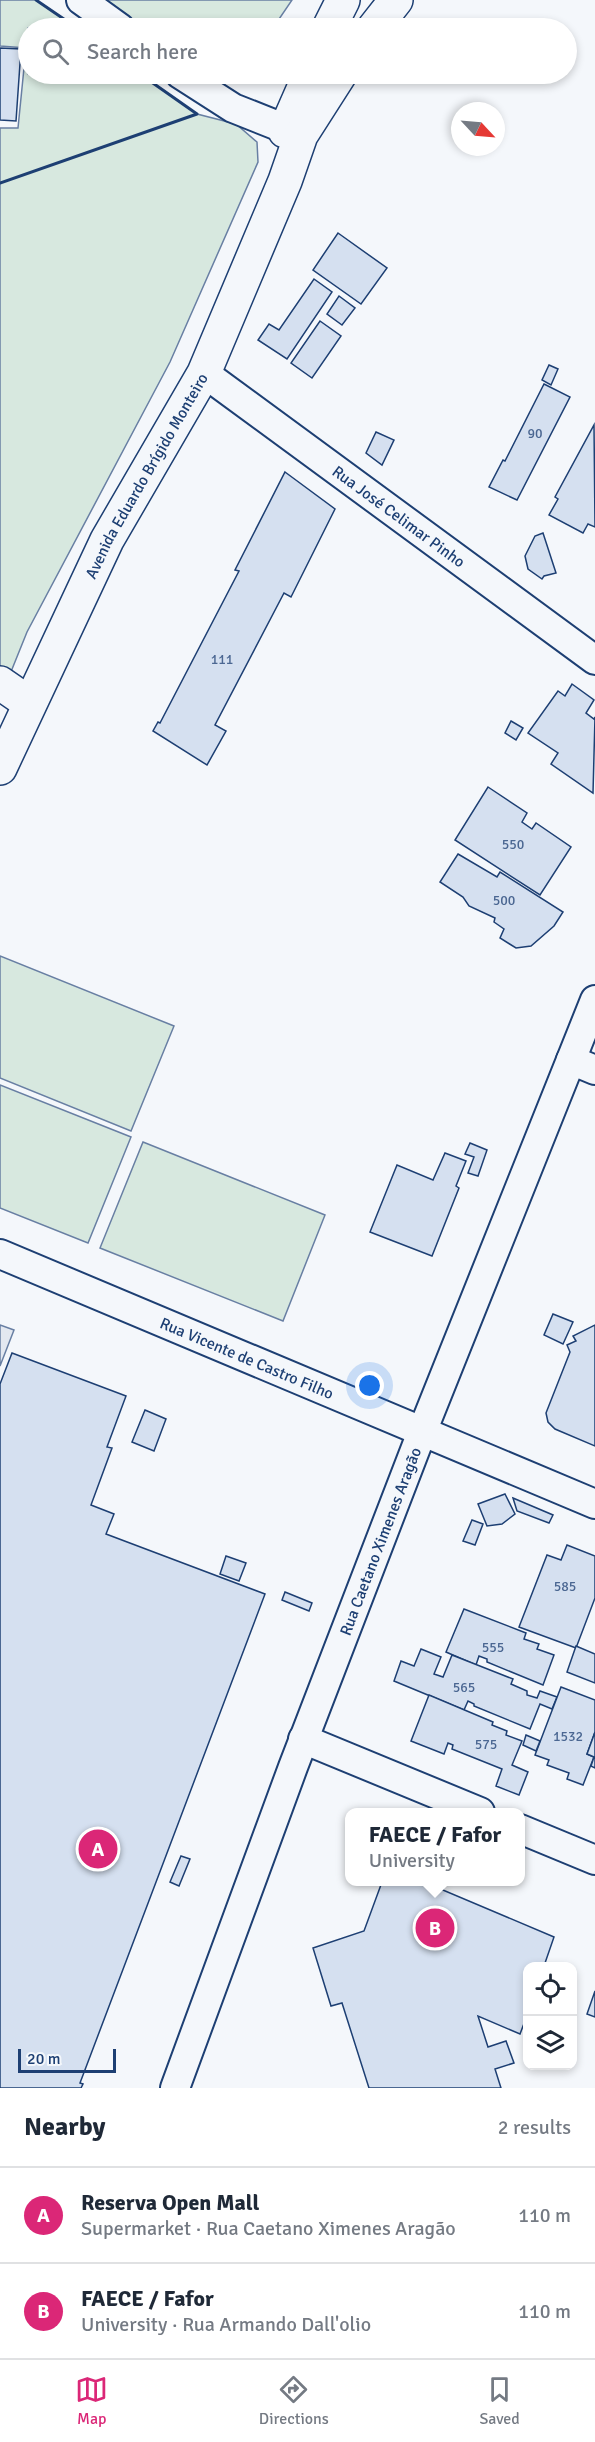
<!DOCTYPE html>
<meta charset="utf-8">
<style>
:root{--surface:#fff;--page:#f2f2f3;--text:#1f2937;--muted:#747a83;--line:#e0e1e3;--accent:#db2777}
body{margin:0;font-family:Signika,sans-serif;background:var(--page);color:var(--text)}
.controls{position:absolute;right:18px;bottom:18px;display:grid;overflow:hidden;border-radius:12px;box-shadow:0 3px 9px #0003}
.controls button{width:54px;height:54px;display:grid;place-items:center;padding:0;border:0;border-bottom:2px solid var(--line);background:var(--surface);color:var(--text);font:30px sans-serif}
.compass{position:absolute;left:451px;top:102px;width:54px;height:54px;border-radius:50%;background:var(--surface);box-shadow:0 3px 9px #0003;rotate:116deg}
.scale{position:absolute;left:18px;bottom:15px;width:98px;box-sizing:border-box;padding-left:6px;border:3px solid #1d3f73;border-top:0;font-size:16px;line-height:21px;white-space:nowrap;color:#1d3f73;-webkit-text-stroke:4px #f4f7fb;paint-order:stroke}
.you{position:absolute;left:370px;top:1386px;width:21px;height:21px;margin:-15px;border:4px solid #fff;border-radius:50%;background:#1a73e8;box-shadow:0 0 0 9px #1a73e833}
.badge{display:grid;place-items:center;width:39px;height:39px;border-radius:50%;background:var(--accent);color:#fff;font-size:20px;font-weight:700}
.pin{position:absolute;translate:-50% -50%;border:3px solid #fff;box-shadow:0 2px 6px #0006}
.popup{position:absolute;left:345px;top:1808px;width:180px;height:78px;box-sizing:border-box;display:grid;place-content:center;border-radius:12px;background:var(--surface);filter:drop-shadow(0 2px 4px #0005);font-size:20px;white-space:nowrap;color:var(--muted)}
.popup b{font-size:22px;color:var(--text)}
.popup::after{content:'';position:absolute;left:50%;top:100%;margin-left:-12px;border:12px solid transparent;border-top-color:var(--surface)}
.list{margin:0;padding:0;list-style:none}
h2{display:flex;justify-content:space-between;align-items:center;height:78px;margin:0;padding:0 24px;font-size:26px}
h2 small{font-size:20px;font-weight:400;color:var(--muted)}
.list li{display:grid;grid-template-columns:39px 1fr auto;gap:18px;align-items:center;box-sizing:border-box;height:96px;padding:0 24px;border-top:2px solid var(--line)}
.list b{display:block;font-size:22px;white-space:nowrap}
.list p{margin:0;font-size:20px;white-space:nowrap;color:var(--muted)}
.list em{font-size:20px;font-style:normal;color:var(--muted)}
.icon{flex:none;width:33px;height:33px;fill:none;stroke:currentColor;stroke-width:2;stroke-linecap:round;stroke-linejoin:round}
.map{position:relative;flex:none;width:595px;height:2088px;overflow:hidden}
.search{position:absolute;background:var(--surface);box-shadow:0 3px 9px #0003;left:18px;right:18px;top:18px;height:66px;display:flex;align-items:center;gap:15px;box-sizing:border-box;padding:0 21px;border-radius:33px;color:var(--muted);font-size:22px}
.sheet{height:270px;background:var(--surface)}
nav{display:flex;justify-content:space-around;align-items:center;box-sizing:border-box;height:84px;border-top:2px solid var(--line);background:var(--surface);font-size:16px;color:var(--muted)}
nav a{display:grid;justify-items:center;gap:3px}
nav .on{color:var(--accent)}
.map>svg:first-child{display:block}
.green{fill:#d7e8df;stroke:#687fa3;stroke-width:1.5}
.parking{fill:#e3e8f0;stroke:#687fa3;stroke-width:1.5}
.building{fill:#d5e0f0;stroke:#1d3f73;stroke-width:1.5}
.lines{fill:none;stroke-linecap:round;stroke-linejoin:round}
.street-casing{stroke:#1d3f73;stroke-width:32}
.secondary-casing{stroke:#1d3f73;stroke-width:36}
.street{stroke:#f4f7fb;stroke-width:28}
.secondary{stroke:#f4f7fb;stroke-width:33}
.wall{stroke:#1d3f73;stroke-width:3}
.labels{text-anchor:middle;stroke-width:4.5;stroke-linejoin:round;paint-order:stroke}
.number-label{font-size:14px;fill:#4b6792}
.street-label{font-size:16px;fill:#1d3f73;stroke:#f4f7fb}
</style>
<div class="map">
<svg width="595" height="2088" viewBox="0 0 595 2088">
<rect width="100%" height="100%" fill="#f4f7fb"/>
<g class="green">
<path d="M0,0H36L77,28H28V74H140L197,114L236,124L257,142L258,162L170,362L27,632L0,699V128H18L26,48L0,46Z"/>
<path d="M105,0H292L273,28H143Z"/>
<path d="M0,956L174,1026L131,1131L0,1078Z"/>
<path d="M0,1085L131,1137L88,1243L0,1208Z"/>
<path d="M143,1142L325,1215L283,1321L100,1248Z"/>
</g>
<path class="parking" d="M0,1325L14,1330L0,1366Z"/>
<g class="building">
<path d="M0,48L21,49L16,121L0,120Z"/>
<path d="M338,233L387,268L361,304L313,270Z"/>
<path d="M314,279L332,292L287,359L258,340L269,324L279,330Z"/>
<path d="M339,296L355,308L342,325L327,314Z"/>
<path d="M320,321L341,336L312,378L291,363Z"/>
<path d="M549,365L558,369L551,385L542,380Z"/>
<path d="M544,384L570,397L517,500L489,487L503,460L505,461Z"/>
<path d="M594,425L595,527L588,524L583,533L549,515L558,499L555,497Z"/>
<path d="M376,432L394,440L382,465L366,453Z"/>
<path d="M285,472L335,509L291,597L284,593L215,725L226,731L207,765L153,731L158,722L160,723L239,571L235,570Z"/>
<path d="M543,533L556,573L544,576L542,579L528,569L525,556L535,536Z"/>
<path d="M572,684L594,700L586,713L594,719L595,717L593,793L551,764L558,753L528,733L558,691L565,696Z"/>
<path d="M511,721L523,728L516,740L505,733Z"/>
<path d="M488,787L527,813L522,822L532,829L536,823L571,847L540,895L455,840Z"/>
<path d="M458,854L497,877L500,872L563,912L554,926L531,946L516,948L500,938L504,929L494,922L495,918L469,906L463,897L440,882Z"/>
<path d="M470,1143L487,1150L478,1176L468,1173L474,1157L465,1154Z"/>
<path d="M445,1153L466,1161L456,1186L459,1188L432,1256L370,1232L397,1165L433,1180Z"/>
<path d="M553,1314L573,1322L563,1344L544,1335Z"/>
<path d="M595,1325V1446L555,1429L548,1422L546,1413L570,1352L567,1345L576,1341L573,1336Z"/>
<path d="M12,1353L126,1396L107,1447L112,1448L91,1505L114,1514L106,1534L265,1594L80,2083L83,2084L81,2088H0V1384Z"/>
<path d="M145,1410L166,1419L154,1451L132,1442Z"/>
<path d="M505,1494L515,1514L502,1524L487,1526L478,1504Z"/>
<path d="M513,1498L553,1515L549,1523L517,1511Z"/>
<path d="M472,1520L483,1524L475,1545L463,1541Z"/>
<path d="M567,1545L595,1556V1598L576,1648L519,1627L547,1555L561,1560Z"/>
<path d="M226,1556L246,1563L239,1581L220,1574Z"/>
<path d="M285,1592L312,1603L309,1611L282,1600Z"/>
<path d="M464,1609L526,1633L524,1639L539,1644L537,1649L554,1655L543,1685L487,1662V1659L479,1656L476,1665L446,1652Z"/>
<path d="M576,1646L595,1654V1683L567,1672Z"/>
<path d="M421,1649L441,1657L434,1674L443,1677L452,1655L513,1679L511,1684L527,1691V1695L537,1698L540,1691L557,1697L552,1709L540,1704L530,1729L474,1706V1704L468,1701L464,1710L394,1681L401,1661L414,1666Z"/>
<path d="M561,1687L595,1700V1732L587,1754L594,1757L583,1785L567,1779L569,1773L547,1765L549,1760L535,1755Z"/>
<path d="M429,1695L493,1722L492,1725L507,1731L506,1735L522,1741L512,1765L528,1772L519,1795L496,1786L502,1769L452,1749L453,1745L448,1743L444,1754L411,1741Z"/>
<path d="M595,1732V1768L591,1766L594,1757L587,1754Z"/>
<path d="M526,1735L540,1741L536,1751L523,1745Z"/>
<path d="M181,1856L190,1859L179,1886L170,1882Z"/>
<path d="M382,1882H424L554,1937L544,1966H528V2013L520,2034L478,2016L488,2047L506,2041L514,2063L495,2069L501,2088H369L342,2003L331,2006L313,1948L364,1931Z"/>
<path d="M595,1991V2017L587,2014Z"/>
</g>
<g class="lines">
<g class="street-casing">
<g id="street">
<path d="M81,0L120,28"/>
<path d="M180,74L233,108L301,135"/>
<path id="s1" d="M204,373L595,660"/>
<path d="M571,1060L595,1070"/>
<path id="s2" d="M0,1254L595,1504"/>
<path d="M303,1739L480,1812"/>
<path d="M520,1829L595,1860"/>
<path id="s3" d="M175,2088L293,1767L422,1432L595,1000"/>
</g>
</g>
<g class="secondary-casing">
<g id="secondary">
<path d="M329,28L343,0"/>
<path d="M374,28L396,0"/>
<path d="M285,131L310,74"/>
<path d="M0,683L29,703"/>
<path id="s4" d="M0,768L107,540L204,373L285,181L301,135L340,74"/>
</g>
</g>
<use href="#street" class="street"/>
<use href="#secondary" class="secondary"/>
<g class="wall">
<path d="M36,0L77,28"/>
<path d="M0,183L197,114L140,74"/>
</g>
</g>
<g class="labels">
<g class="number-label">
<text x="535" y="438">90</text>
<text x="222" y="664">111</text>
<text x="513" y="849">550</text>
<text x="504" y="905">500</text>
<text x="565" y="1591">585</text>
<text x="493" y="1652">555</text>
<text x="464" y="1692">565</text>
<text x="568" y="1741">1532</text>
<text x="486" y="1749">575</text>
</g>
<g class="street-label">
<text dy="6" stroke="none"><textPath href="#s4" startOffset="327">Avenida Eduardo Brígido Monteiro</textPath></text>
<text dy="6" stroke="none"><textPath href="#s1" startOffset="242">Rua José Celimar Pinho</textPath></text>
<text dy="6" stroke="none"><textPath href="#s2" startOffset="268">Rua Vicente de Castro Filho</textPath></text>
<text dy="6" stroke="none"><textPath href="#s3" startOffset="584">Rua Caetano Ximenes Aragão</textPath></text>
</g>
</g>
</svg>
<div class="controls">
<button><svg class="icon" aria-label="locate" viewBox="0 0 24 24"><circle cx="12" cy="12" r="6"/><path d="M12 2v4M12 18v4M2 12h4M18 12h4"/></svg></button>
<button><svg class="icon" aria-label="layers" viewBox="0 0 24 24"><path d="M12 4l9 5-9 5-9-5zM3 14l9 5 9-5"/></svg></button>
</div>
<svg class="compass" viewBox="-18 -18 36 36"><path d="M0-13l5 13h-10z" fill="#e53935"/><path d="M0 13l5-13h-10z" fill="#747a83"/></svg>
<div class="scale">20 m</div>
<div class="you"></div>
<div class="pin badge" style="left:98px;top:1849px">A</div>
<div class="pin badge" style="left:435px;top:1928px">B</div>
<div class="popup"><b>FAECE / Fafor</b>University</div>
<div class="search"><svg class="icon" aria-label="search" viewBox="0 0 24 24"><circle cx="10" cy="10" r="6"/><path d="M15 15l6 6"/></svg>Search here</div>
</div>
<section class="sheet">
<h2>Nearby<small>2 results</small></h2>
<ul class="list">
<li><span class="badge">A</span><div><b>Reserva Open Mall</b><p>Supermarket · Rua Caetano Ximenes Aragão</p></div><em>110 m</em></li>
<li><span class="badge">B</span><div><b>FAECE / Fafor</b><p>University · Rua Armando Dall'olio</p></div><em>110 m</em></li>
</ul>
</section>
<nav>
<a class="on"><svg class="icon" aria-label="map" viewBox="0 0 24 24"><path d="M3 6l6-2 6 2 6-2v14l-6 2-6-2-6 2zM9 4v14M15 6v14"/></svg>Map</a>
<a><svg class="icon" aria-label="directions" viewBox="0 0 24 24"><path d="M12 3l9 9-9 9-9-9zM9 14v-3h6M13 9l2 2-2 2"/></svg>Directions</a>
<a><svg class="icon" aria-label="saved" viewBox="0 0 24 24"><path d="M7 4h10v16l-5-4-5 4z"/></svg>Saved</a>
</nav>
